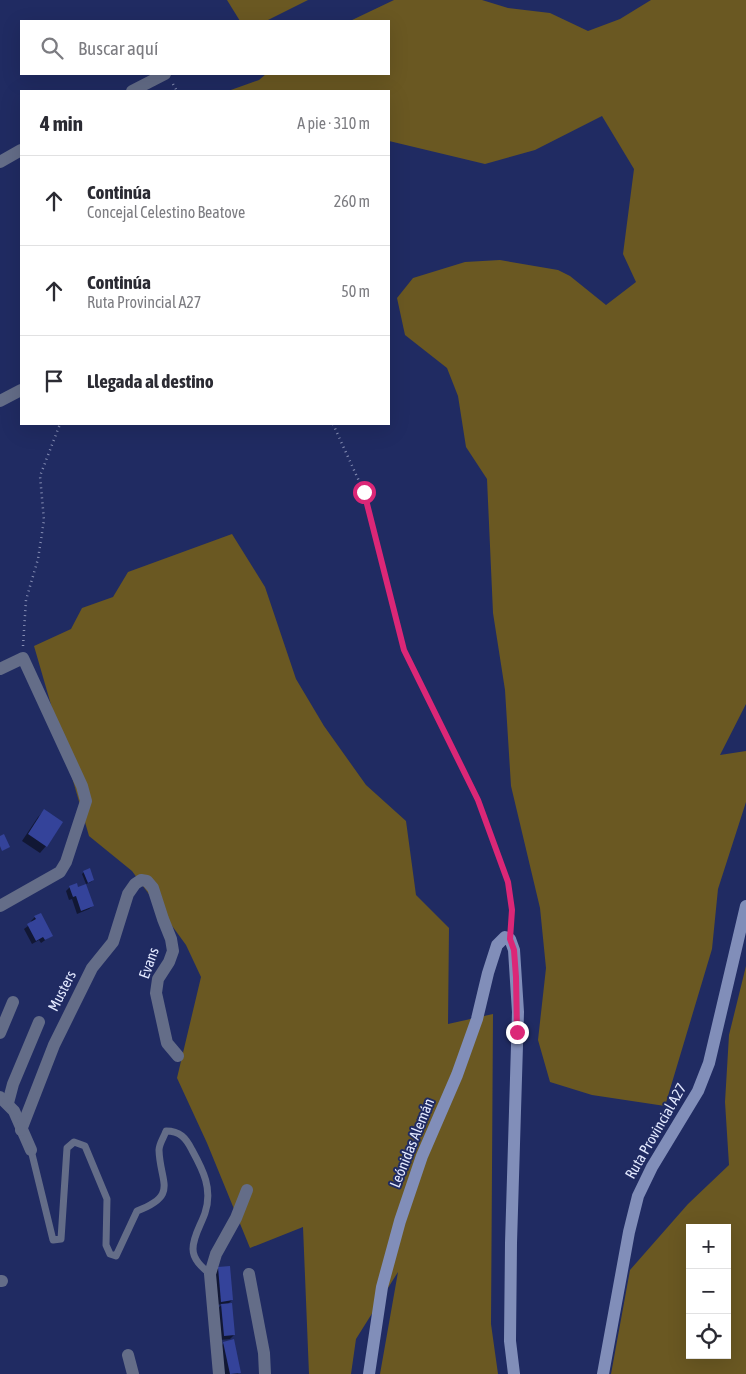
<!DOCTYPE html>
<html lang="es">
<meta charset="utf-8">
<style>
:root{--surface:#fff;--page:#f7f7f7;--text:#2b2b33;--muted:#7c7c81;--line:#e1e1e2}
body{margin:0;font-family:"Asap Condensed",sans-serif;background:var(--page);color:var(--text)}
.controls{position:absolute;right:15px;bottom:15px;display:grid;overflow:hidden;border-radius:0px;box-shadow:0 5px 20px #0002}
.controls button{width:45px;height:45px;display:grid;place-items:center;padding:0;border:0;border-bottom:1px solid var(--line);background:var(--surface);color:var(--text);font:25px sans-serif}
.stop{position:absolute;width:15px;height:15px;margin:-11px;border:4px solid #db2777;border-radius:50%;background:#fff}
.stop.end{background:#db2777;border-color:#fff;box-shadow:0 1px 5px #0008}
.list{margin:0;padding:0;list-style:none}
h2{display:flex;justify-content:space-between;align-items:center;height:65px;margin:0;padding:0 20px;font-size:21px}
h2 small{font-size:16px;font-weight:400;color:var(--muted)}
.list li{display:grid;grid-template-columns:32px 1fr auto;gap:15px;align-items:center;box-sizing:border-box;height:90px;padding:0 20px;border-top:1px solid var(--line)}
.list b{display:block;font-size:19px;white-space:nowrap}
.list p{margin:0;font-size:16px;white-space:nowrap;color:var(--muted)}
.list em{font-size:16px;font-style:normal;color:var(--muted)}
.icon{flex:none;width:28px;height:28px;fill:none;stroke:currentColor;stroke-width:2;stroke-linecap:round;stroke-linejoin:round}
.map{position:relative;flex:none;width:746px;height:1374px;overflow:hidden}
.search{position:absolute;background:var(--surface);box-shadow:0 5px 20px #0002;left:20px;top:20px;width:370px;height:55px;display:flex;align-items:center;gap:12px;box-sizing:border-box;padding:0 18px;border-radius:0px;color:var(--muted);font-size:19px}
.panel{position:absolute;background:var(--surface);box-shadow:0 5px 20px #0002;left:20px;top:90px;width:370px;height:335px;border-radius:0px}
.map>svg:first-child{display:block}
.green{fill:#6a5822;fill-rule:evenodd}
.shadow{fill:#0007}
.building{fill:#34439a}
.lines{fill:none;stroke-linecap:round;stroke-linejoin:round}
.path{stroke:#868eb4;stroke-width:2.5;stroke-dasharray:1 4;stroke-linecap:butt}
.lane{stroke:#646d88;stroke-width:7}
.street{stroke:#646d88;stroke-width:12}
.secondary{stroke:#818eb9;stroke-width:12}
.route{stroke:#db2777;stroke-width:6}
.labels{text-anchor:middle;stroke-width:4;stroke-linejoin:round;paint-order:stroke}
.street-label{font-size:15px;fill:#e3e9ff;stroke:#202b62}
</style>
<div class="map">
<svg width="746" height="1374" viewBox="0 0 746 1374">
<rect width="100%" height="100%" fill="#202b62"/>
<g class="green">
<path d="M227,0H308L266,21H240Z"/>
<path d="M394,0H482L508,8L550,13L588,31L620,19L651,0H746V704L720,755L746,751V802L718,889L712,949L665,1106L592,1095L550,1082L538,1040L546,968L540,908L511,786L505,690L493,613L487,479L466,447L458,396L447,368L405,335L397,298L413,278L465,262L500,260L558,270L570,276L606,305L636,282L623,254L634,169L602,116L535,150L485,164L389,141V91H228L259,80L266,74H389V21H350Z"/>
<path d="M232,534L265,587L296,679L324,726L366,785L406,821L416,895L449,928L448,1024L493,1014L491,1324L498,1374H380L398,1272L356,1339L351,1374H309L303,1227L250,1248L207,1143L177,1078L201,977L186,945L132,871L89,836L34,646L71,629L82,608L113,597L128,572Z"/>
<path d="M746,966V1374H611L630,1270L688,1204L729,1165L725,1102L729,1035ZM690,1228H727V1355H690Z"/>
</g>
<g class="shadow">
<path d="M44,811L62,822L46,846L40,853L22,841L38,817Z"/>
<path d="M84,872L93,880L91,882L86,884L82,874Z"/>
<path d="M70,887L77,888L93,906L89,909L77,914L72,899L69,900L66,891Z"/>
<path d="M35,917L51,936L41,943L39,940L32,944L24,929L32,923L31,921Z"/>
<path d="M218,1268L232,1300L227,1305L234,1335L230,1339L220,1340L217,1310L222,1304L217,1305L214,1272Z"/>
<path d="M224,1343L239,1372L238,1374H225L220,1347Z"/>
</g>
<g class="building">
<path d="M44,809L63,822L47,847L28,834Z"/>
<path d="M4,834L10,847L2,851L0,846V836Z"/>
<path d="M90,868L94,880L88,883L83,871Z"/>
<path d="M77,883L78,887L86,884L94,906L81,911L76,896L73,897L69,886Z"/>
<path d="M41,913L53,936L45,940L43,937L36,941L27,924L36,919L34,916Z"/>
<path d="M230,1266L233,1300L221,1302L218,1267Z"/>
<path d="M232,1303L235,1335L224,1336L221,1304Z"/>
<path d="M234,1339L241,1373L230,1374L223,1342Z"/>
</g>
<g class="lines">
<g class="path">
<path d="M173,84L177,91"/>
<path d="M333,424L364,492L404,649L478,800L508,882L512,910L511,928"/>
<path d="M23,646L26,600L38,559L44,520L40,476L60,424"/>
</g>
<path class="lane" d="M31,1150L53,1240L61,1239L67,1148L74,1142L85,1146L107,1199L106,1245L110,1254L116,1256L137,1211C179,1195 160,1183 159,1150C159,1144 164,1137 166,1131C180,1131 186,1138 192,1150C203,1170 213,1189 205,1213C201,1225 193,1236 193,1249C193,1260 203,1268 210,1274"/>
<g class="street">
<path d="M132,91L165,74"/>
<path d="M0,162L21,150"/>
<path d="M0,401L21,390"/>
<path d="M0,669L23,658L82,786L86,801L66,862L60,872L0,906"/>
<path d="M0,1033L13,1002"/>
<path d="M0,1097L14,1111L31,1150"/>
<path d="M8,1103L13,1084L39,1022"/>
<path d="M21,1130L54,1045L92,968L113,942L128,894L135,884L141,880L147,881L153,888L163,919L171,939L173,951L169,962L158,979L156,993L167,1043L178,1056"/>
<path d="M249,1274L264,1353L265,1374"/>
<path d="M0,1281H2"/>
<path d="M128,1355L133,1374"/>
<path d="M219,1374L210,1274L216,1254L236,1218L247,1190"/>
</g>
<g class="secondary">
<path d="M369,1374L382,1287L400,1221L422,1156L457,1075L477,1019L488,973L497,945L505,937L510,939L514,950L518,1012L511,1243L510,1341L514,1374"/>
<path d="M603,1374L629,1232L638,1196L652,1167L698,1091L709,1063L746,906"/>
</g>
</g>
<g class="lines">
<path class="route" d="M364,492L404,650L478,800L508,882L512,910L510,939L514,950L516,977L517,1032"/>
</g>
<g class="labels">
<g class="street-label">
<text transform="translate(149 963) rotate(-70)" y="5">Evans</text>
<text transform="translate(62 991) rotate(-63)" y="5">Musters</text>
<text transform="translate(656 1131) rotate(-60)" y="5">Ruta Provincial A27</text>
<text transform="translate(412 1143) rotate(-68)" y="5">Leónidas Alemán</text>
</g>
</g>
</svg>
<div class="controls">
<button>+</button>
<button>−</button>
<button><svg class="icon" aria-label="locate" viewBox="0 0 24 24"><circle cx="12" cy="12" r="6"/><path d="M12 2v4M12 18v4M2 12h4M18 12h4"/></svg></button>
</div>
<div class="stop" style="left:364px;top:492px"></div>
<div class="stop end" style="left:517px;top:1032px"></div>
<div class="search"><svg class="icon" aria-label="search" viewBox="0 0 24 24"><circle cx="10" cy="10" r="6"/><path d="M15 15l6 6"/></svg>Buscar aquí</div>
<section class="panel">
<h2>4 min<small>A pie · 310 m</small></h2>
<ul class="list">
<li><svg class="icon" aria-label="ahead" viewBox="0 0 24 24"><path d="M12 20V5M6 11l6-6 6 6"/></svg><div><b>Continúa</b><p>Concejal Celestino Beatove</p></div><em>260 m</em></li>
<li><svg class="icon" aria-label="ahead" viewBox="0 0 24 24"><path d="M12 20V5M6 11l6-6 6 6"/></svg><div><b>Continúa</b><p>Ruta Provincial A27</p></div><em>50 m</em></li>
<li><svg class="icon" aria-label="arrive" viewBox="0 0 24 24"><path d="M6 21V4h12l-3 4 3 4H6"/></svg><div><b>Llegada al destino</b></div></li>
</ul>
</section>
</div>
